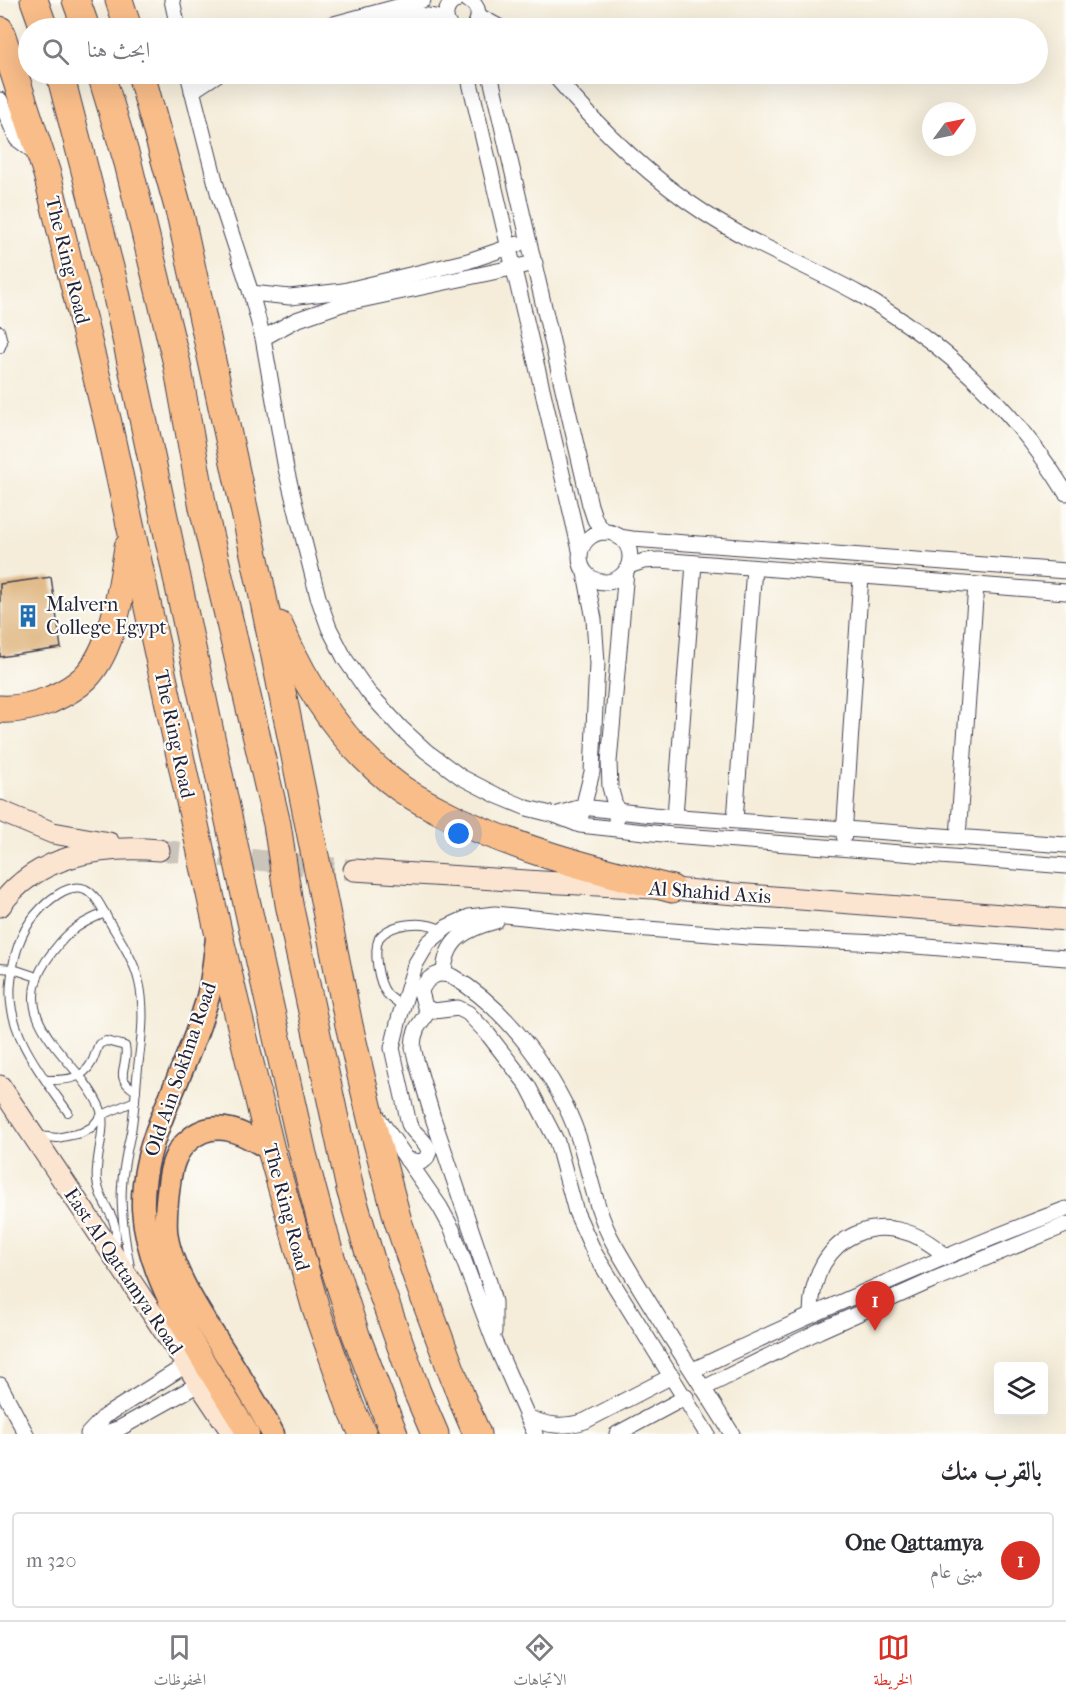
<!DOCTYPE html>
<html lang="ar">
<meta charset="utf-8">
<style>
:root{--surface:#fff;--page:#f2f2f3;--text:#2b2b33;--muted:#7c7c81;--line:#e1e1e2;--accent:#d93025}
body{margin:0;font-family:"IM FELL French Canon",Amiri,serif;background:var(--page);color:var(--text);direction:rtl}
.controls{position:absolute;right:18px;bottom:18px;display:grid;overflow:hidden;border-radius:6px;box-shadow:0 6px 24px #0002}
.controls button{width:54px;height:54px;display:grid;place-items:center;padding:0;border:0;border-bottom:2px solid var(--line);background:var(--surface);color:var(--text);font:30px sans-serif}
.compass{position:absolute;left:922px;top:102px;width:54px;height:54px;border-radius:50%;background:var(--surface);box-shadow:0 6px 24px #0002;rotate:57deg}
.you{position:absolute;left:459px;top:834px;width:21px;height:21px;margin:-15px;border:4px solid #fff;border-radius:50%;background:#1a73e8;box-shadow:0 0 0 9px #1a73e833}
.badge{display:grid;place-items:center;width:39px;height:39px;border-radius:50%;background:var(--accent);color:#fff;font-size:20px;font-weight:700}
.pin{position:absolute;translate:-50% -50px;filter:drop-shadow(0 2px 3px #0008)}
.pin::after{content:'';position:absolute;top:32px;width:21px;height:18px;background:inherit;clip-path:polygon(0 0,100% 0,50% 100%)}
.list{margin:0;padding:0;list-style:none}
h2{display:flex;justify-content:space-between;align-items:center;height:78px;margin:0;padding:0 24px;font-size:26px}
h2 small{font-size:20px;font-weight:400;color:var(--muted)}
.list li{display:grid;grid-template-columns:39px 1fr auto;gap:18px;align-items:center;box-sizing:border-box;height:96px;margin:0 12px 12px;padding:0 12px;border:2px solid var(--line);border-radius:6px}
.list b{display:block;font-size:22px;white-space:nowrap}
.list p{margin:0;font-size:20px;white-space:nowrap;color:var(--muted)}
.list em{font-size:20px;font-style:normal;color:var(--muted)}
.icon{flex:none;width:33px;height:33px;fill:none;stroke:currentColor;stroke-width:2;stroke-linecap:round;stroke-linejoin:round}
.map{position:relative;flex:none;width:1066px;height:1434px;overflow:hidden;direction:ltr}
.search{position:absolute;background:var(--surface);box-shadow:0 6px 24px #0002;left:18px;right:18px;top:18px;height:66px;display:flex;align-items:center;gap:15px;box-sizing:border-box;padding:0 21px;border-radius:33px;color:var(--muted);font-size:22px}
.sheet{height:186px;background:var(--surface)}
nav{display:flex;justify-content:space-around;align-items:center;box-sizing:border-box;height:84px;border-top:2px solid var(--line);background:var(--surface);font-size:16px;color:var(--muted)}
nav a{display:grid;justify-items:center;gap:3px}
nav .on{color:var(--accent)}
.map>svg:first-child{display:block}
.building{fill:#e1bb89}
.lines{fill:none;stroke-linecap:round;stroke-linejoin:round}
.secondary-tunnel{stroke:#cbc4ba;stroke-width:21;stroke-dasharray:21 10;stroke-linecap:butt}
.lane-casing{stroke:#424053;stroke-width:10}
.street-casing{stroke:#424053;stroke-width:17}
.secondary-casing{stroke:#424053;stroke-width:23}
.primary-casing{stroke:#424053;stroke-width:25}
.highway-casing{stroke:#424053;stroke-width:29}
.lane{stroke:#fff;stroke-width:8}
.street{stroke:#fff;stroke-width:15}
.secondary{stroke:#fce5d0;stroke-width:21}
.primary{stroke:#f8bd89;stroke-width:22}
.highway{stroke:#f8bd89;stroke-width:27}
.labels{text-anchor:middle;stroke-width:4.5;stroke-linejoin:round;paint-order:stroke}
.street-label{font-size:20px;fill:#22223b;stroke:#fdfcf7}
.poi-label{font-size:20px;fill:#22223b;stroke:#fdfcf7;text-anchor:start}
</style>
<div class="map">
<svg width="1066" height="1434" viewBox="0 0 1066 1434">
<rect width="100%" height="100%" fill="#fdfcf7"/>
<filter id="ink" filterUnits="userSpaceOnUse"><feTurbulence type="fractalNoise" baseFrequency=".0167" numOctaves="2"/><feDisplacementMap in="SourceGraphic" scale="12" xChannelSelector="R" yChannelSelector="G"/><feConvolveMatrix kernelMatrix="1 2 1 2 8 2 1 2 1" color-interpolation-filters="sRGB"/></filter>
<filter id="wash" filterUnits="userSpaceOnUse"><feTurbulence type="fractalNoise" baseFrequency=".008" numOctaves="4" result="noise"/><feDisplacementMap in="SourceGraphic" scale="24" xChannelSelector="R" yChannelSelector="G"/><feGaussianBlur stdDeviation="1.35" result="paint"/><feColorMatrix in="noise" values="0 0 0 0 0 0 0 0 0 0 0 0 0 0 0 0 0 1.4 0 .05"/><feComposite in="paint" operator="in"/></filter>
<g filter="url(#wash)">
<rect width="100%" height="100%" fill="#f5edda"/>
<g id="blocks">
<path class="building" d="M51,577L61,648L0,657V584Z"/>
</g>
</g>
<g filter="url(#ink)">
<use href="#blocks" fill-opacity="0" stroke="#424053" stroke-width="1.5"/>
<g class="lines">
<path class="secondary-tunnel" d="M159,850L354,870"/>
<g class="lane-casing">
<g id="lane">
<path d="M0,330L3,342L0,349"/>
<path d="M105,913C75,925 64,935 46,961C5,1023 79,1058 100,1108C108,1128 94,1159 97,1181C101,1210 121,1214 115,1249"/>
<path d="M0,968L13,969L37,977"/>
<path d="M403,1006C397,1002 392,999 387,994C378,982 373,952 379,938C392,922 425,920 442,930"/>
<path d="M46,1080C64,1080 82,1081 92,1062C95,1056 96,1050 99,1044L106,1041L125,1046C130,1067 111,1076 136,1091"/>
<path d="M68,1112C41,1074 5,1031 11,982C13,958 20,933 35,915C46,902 68,882 85,889C97,895 103,911 109,921C121,941 134,960 139,982C145,1007 142,1035 139,1059C136,1083 135,1108 131,1132C127,1150 123,1167 122,1186C120,1212 125,1241 130,1267"/>
<path d="M39,1136L57,1138L81,1133L92,1127L102,1115L135,1101"/>
</g>
</g>
<g class="street-casing">
<g id="street">
<path d="M172,0L178,28"/>
<path d="M468,0C480,6 481,18 473,28"/>
<path d="M479,16L501,28"/>
<path d="M450,27C443,17 445,6 456,0"/>
<path d="M319,28L423,0"/>
<path d="M361,28C390,20 417,8 446,21"/>
<path d="M188,74L219,196L251,293L263,338L286,469L318,597L329,628L345,659L368,692L401,728L426,751L461,777L498,796L527,808L555,815L580,825L672,835L1066,866"/>
<path d="M468,74L580,550"/>
<path d="M490,74L590,505L595,520L604,532"/>
<path d="M553,74C598,127 647,176 706,214C755,246 809,266 859,294C944,342 1015,410 1066,493"/>
<path d="M192,91L218,74"/>
<path d="M0,100L17,139L40,156"/>
<path d="M251,293L290,297L343,291L468,261L518,244"/>
<path d="M263,338L296,320L342,304L535,263"/>
<circle cx="605" cy="557" r="25"/>
<path d="M619,537L632,539L1066,571"/>
<path d="M629,566L644,561L659,560L1066,592"/>
<path d="M555,815L582,807L653,815L1066,845"/>
<path d="M581,816L592,772L597,663L594,619L585,573"/>
<path d="M675,816L694,563"/>
<path d="M735,820L754,568"/>
<path d="M616,821L617,812L610,787L609,762L626,571"/>
<path d="M844,836L861,576"/>
<path d="M958,837L976,585"/>
<path d="M444,974C445,939 466,929 496,921"/>
<path d="M429,1010L417,1028L414,1037L413,1047L416,1060L433,1118L489,1282L494,1302V1332"/>
<path d="M377,1116L440,1207L452,1229L494,1341L535,1434"/>
<path d="M407,1160L421,1162L426,1159L429,1152C427,1140 414,1135 409,1124L392,1048L399,1019L415,965L428,943L447,927L469,917L495,914L610,926L748,937L878,943L1066,958"/>
<path d="M811,1314C811,1234 886,1200 945,1256"/>
<path d="M693,1370C816,1312 939,1257 1066,1209"/>
<path d="M0,1385L26,1434"/>
<path d="M704,1388L819,1331L935,1279L1066,1225"/>
<path d="M527,1417C548,1426 563,1428 585,1421L672,1376"/>
<path d="M88,1434L105,1416L186,1365"/>
<path d="M103,1434L120,1428L199,1384"/>
<path d="M617,1434L686,1397"/>
<path d="M707,1434L595,1254L576,1212L557,1142L528,1086L487,1033L468,1013L458,1008L434,1011L425,1007L421,992C425,978 439,969 453,977C507,1008 558,1078 578,1136C590,1172 595,1210 614,1244C651,1309 693,1371 732,1434"/>
</g>
</g>
<g class="secondary-casing">
<g id="secondary">
<path d="M0,811L53,833L109,843"/>
<path d="M354,870L542,882L672,889L1066,920"/>
<path d="M0,906C36,855 102,845 159,850"/>
<path d="M0,1086L233,1434"/>
</g>
</g>
<g class="primary-casing">
<g id="primary">
<path d="M217,938C214,962 212,987 204,1010C193,1048 175,1083 161,1120C150,1147 142,1179 143,1209C148,1288 209,1366 248,1434"/>
<path d="M271,1150C245,1134 216,1116 189,1140C175,1151 171,1167 169,1184C167,1199 165,1215 166,1230C169,1270 206,1322 227,1356C243,1381 259,1407 273,1434"/>
</g>
</g>
<g class="highway-casing">
<g id="highway">
<path d="M34,0L44,28"/>
<path d="M76,0L86,28"/>
<path d="M119,0L128,28"/>
<path d="M0,30L47,174L108,423L218,931L271,1150L316,1309L350,1406L363,1434"/>
<path d="M60,74L114,283L241,877L303,1154L329,1251L356,1335L394,1434"/>
<path d="M101,74L128,163L177,364L203,508L277,824L289,904L350,1189L375,1273L417,1392L435,1434"/>
<path d="M141,74L181,218L260,582L349,1025L375,1135L398,1221L417,1278L462,1399L477,1434"/>
<path d="M279,625C306,687 344,747 400,788C417,800 437,809 456,819C527,853 595,869 672,889"/>
<path d="M0,709C17,710 34,706 50,700C63,694 75,688 85,678C114,649 122,586 128,547"/>
</g>
</g>
<use href="#lane" class="lane"/>
<use href="#street" class="street"/>
<use href="#secondary" class="secondary"/>
<use href="#primary" class="primary"/>
<use href="#highway" class="highway"/>
</g>
</g>
<defs>
<g id="building-bare" transform="scale(1.8)"><path d="M-4-6H4V6H1V3H-1V6H-4ZM-2.5-4.3h1.7v1.8h-1.7ZM.8-4.3h1.7v1.8H.8ZM-2.5-1h1.7V.8h-1.7ZM.8-1h1.7V.8H.8Z" fill="#1f6fb2" stroke="#fdfcf7" stroke-width="2.5" paint-order="stroke"/></g>
</defs>
<g fill-rule="evenodd">
<use href="#building-bare" x="28" y="616"/>
</g>
<g class="labels">
<g class="street-label">
<text transform="translate(68 260) rotate(76)" y="7">The Ring Road</text>
<text transform="translate(175 734) rotate(78)" y="7">The Ring Road</text>
<text transform="translate(710 892) rotate(4)" y="7">Al Shahid Axis</text>
<text transform="translate(180 1069) rotate(-71)" y="7">Old Ain Sokhna Road</text>
<text transform="translate(287 1207) rotate(75)" y="7">The Ring Road</text>
<text transform="translate(124 1271) rotate(56)" y="7">East Al Qattamya Road</text>
</g>
<g class="poi-label">
<text x="46" y="611">Malvern<tspan x="46" dy="23">College Egypt</tspan></text>
</g>
</g>
</svg>
<div class="controls">
<button><svg class="icon" aria-label="layers" viewBox="0 0 24 24"><path d="M12 4l9 5-9 5-9-5zM3 14l9 5 9-5"/></svg></button>
</div>
<svg class="compass" viewBox="-18 -18 36 36"><path d="M0-13l5 13h-10z" fill="#e53935"/><path d="M0 13l5-13h-10z" fill="#7c7c81"/></svg>
<div class="you"></div>
<div class="pin badge" style="left:875px;top:1331px">1</div>
<div class="search"><svg class="icon" aria-label="search" viewBox="0 0 24 24"><circle cx="10" cy="10" r="6"/><path d="M15 15l6 6"/></svg>ابحث هنا</div>
</div>
<section class="sheet">
<h2>بالقرب منك<small></small></h2>
<ul class="list">
<li><span class="badge">1</span><div><b>One Qattamya</b><p>مبنى عام</p></div><em>320 m</em></li>
</ul>
</section>
<nav>
<a class="on"><svg class="icon" aria-label="map" viewBox="0 0 24 24"><path d="M3 6l6-2 6 2 6-2v14l-6 2-6-2-6 2zM9 4v14M15 6v14"/></svg>الخريطة</a>
<a><svg class="icon" aria-label="directions" viewBox="0 0 24 24"><path d="M12 3l9 9-9 9-9-9zM9 14v-3h6M13 9l2 2-2 2"/></svg>الاتجاهات</a>
<a><svg class="icon" aria-label="saved" viewBox="0 0 24 24"><path d="M7 4h10v16l-5-4-5 4z"/></svg>المحفوظات</a>
</nav>
